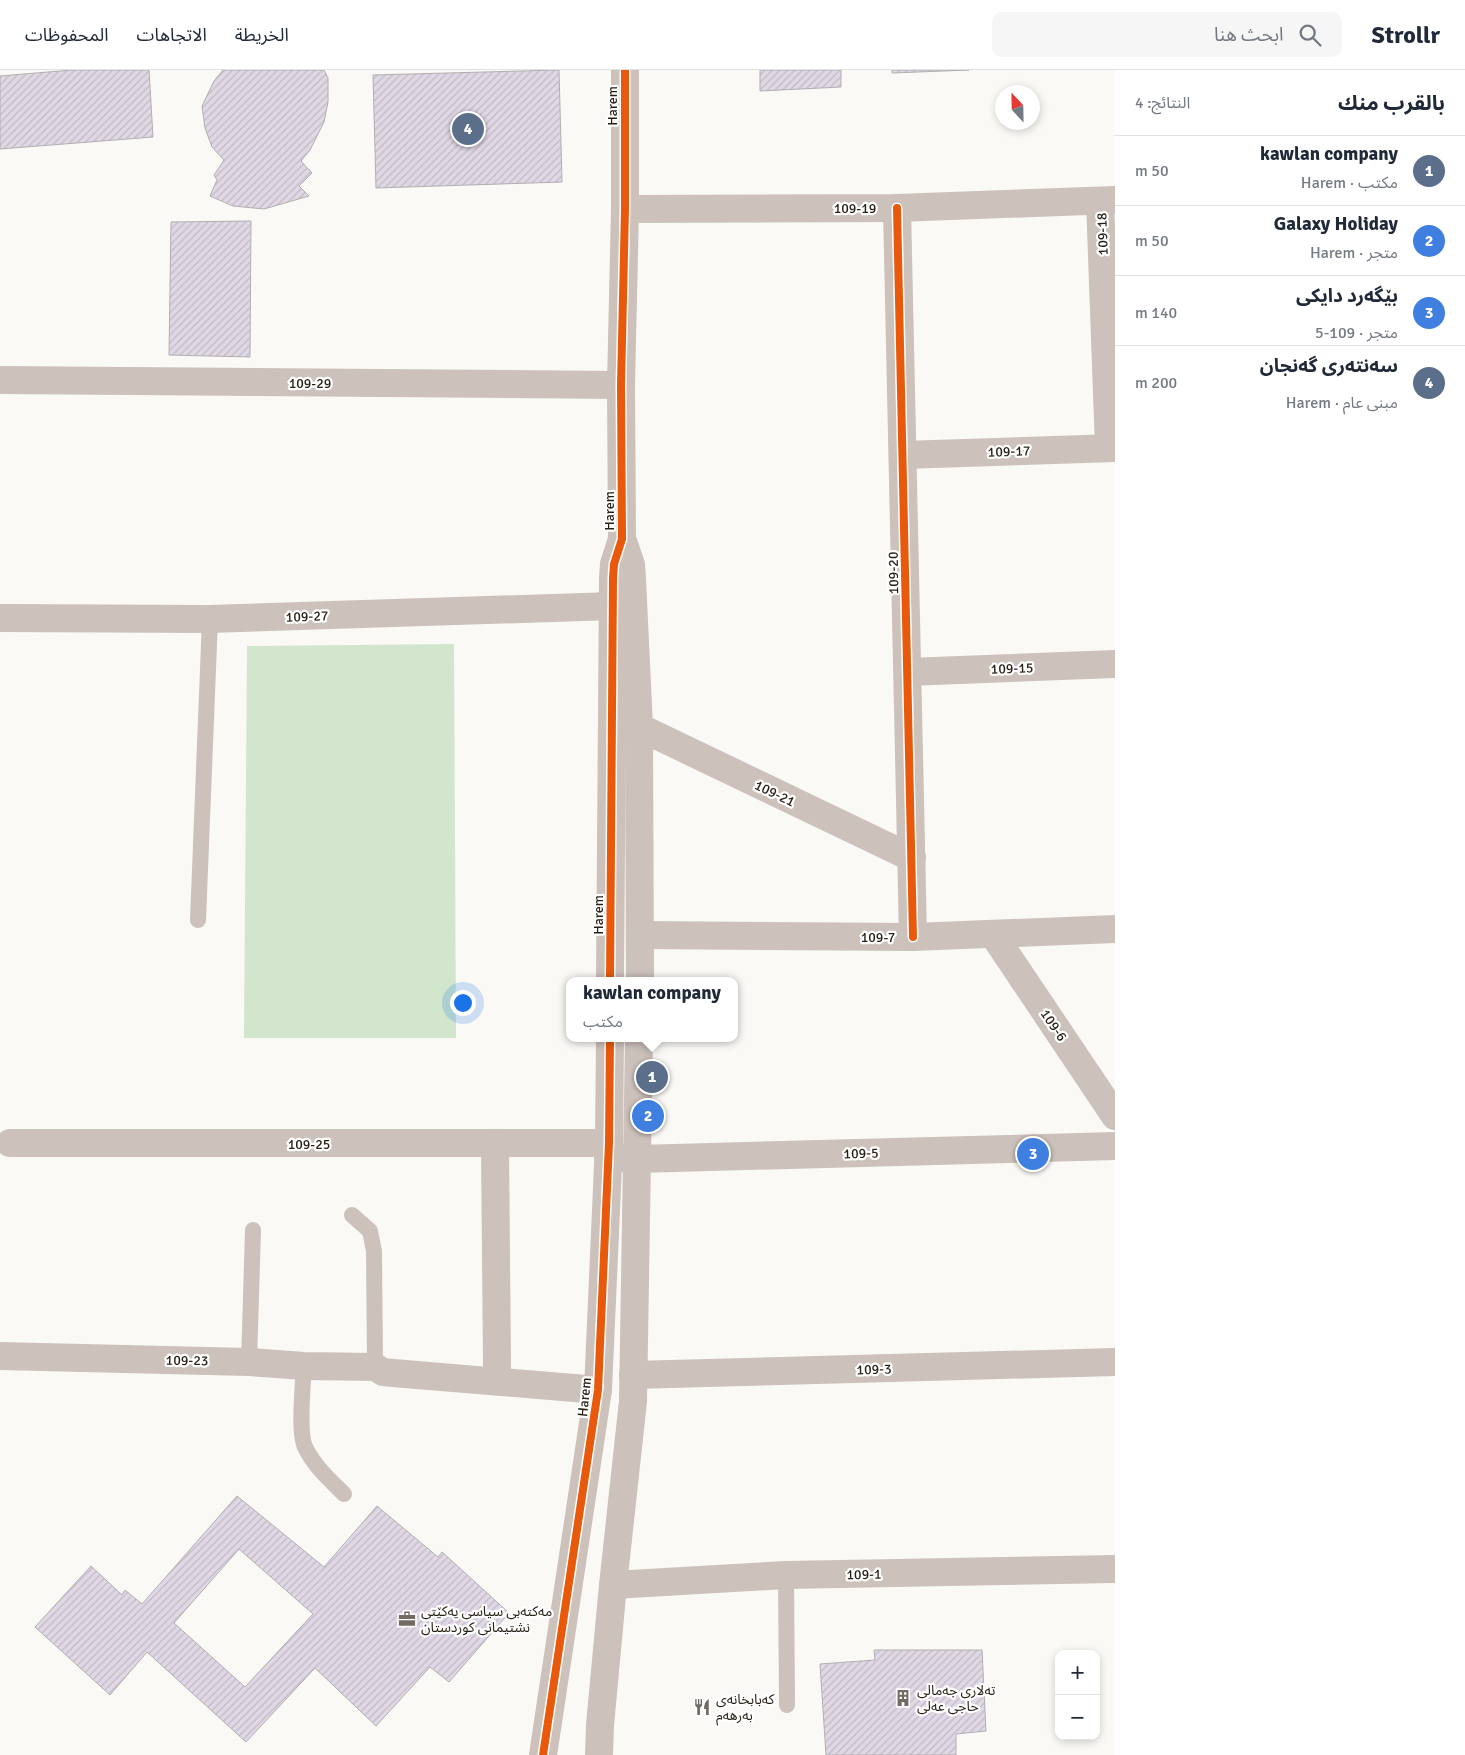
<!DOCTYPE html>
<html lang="ar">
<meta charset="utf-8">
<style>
:root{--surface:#fff;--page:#f6f6f7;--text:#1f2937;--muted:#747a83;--line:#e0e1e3;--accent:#716b63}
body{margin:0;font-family:Signika,"Noto Sans Arabic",sans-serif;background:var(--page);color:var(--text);direction:rtl}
.controls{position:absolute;right:15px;bottom:15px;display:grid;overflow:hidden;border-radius:10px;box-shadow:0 2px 8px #0003}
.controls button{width:45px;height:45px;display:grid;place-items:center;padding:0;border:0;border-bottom:1px solid var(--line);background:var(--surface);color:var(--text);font:25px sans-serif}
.compass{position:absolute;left:995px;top:15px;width:45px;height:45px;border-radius:50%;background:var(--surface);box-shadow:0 2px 8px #0003;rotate:338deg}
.you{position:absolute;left:462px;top:932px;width:18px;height:18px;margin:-12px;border:4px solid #fff;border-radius:50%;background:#1a73e8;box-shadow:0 0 0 8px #1a73e833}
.badge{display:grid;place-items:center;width:32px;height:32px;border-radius:50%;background:var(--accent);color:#fff;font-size:16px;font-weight:700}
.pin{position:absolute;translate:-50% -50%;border:2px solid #fff;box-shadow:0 1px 5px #0006}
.popup{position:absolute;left:566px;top:907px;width:172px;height:65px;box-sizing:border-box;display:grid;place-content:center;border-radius:10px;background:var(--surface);filter:drop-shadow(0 1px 4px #0005);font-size:16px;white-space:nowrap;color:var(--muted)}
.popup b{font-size:19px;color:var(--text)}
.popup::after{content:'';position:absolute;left:50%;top:100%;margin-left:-10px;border:10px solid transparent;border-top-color:var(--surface)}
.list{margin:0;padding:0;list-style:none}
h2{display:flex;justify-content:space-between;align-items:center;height:65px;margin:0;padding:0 20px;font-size:21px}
h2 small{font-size:16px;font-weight:400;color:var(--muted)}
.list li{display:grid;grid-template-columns:32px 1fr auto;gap:15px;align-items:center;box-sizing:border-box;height:70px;padding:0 20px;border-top:1px solid var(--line)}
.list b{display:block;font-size:19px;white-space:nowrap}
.list p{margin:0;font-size:16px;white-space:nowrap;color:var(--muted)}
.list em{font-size:16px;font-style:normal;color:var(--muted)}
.icon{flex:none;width:28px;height:28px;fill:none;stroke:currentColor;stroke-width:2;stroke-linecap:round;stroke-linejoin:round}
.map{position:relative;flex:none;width:1115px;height:1685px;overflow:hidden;direction:ltr}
header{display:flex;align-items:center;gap:30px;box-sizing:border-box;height:70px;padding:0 25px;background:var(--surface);border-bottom:1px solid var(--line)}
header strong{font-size:24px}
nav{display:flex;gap:28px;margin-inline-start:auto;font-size:18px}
.search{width:350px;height:45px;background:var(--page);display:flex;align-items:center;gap:12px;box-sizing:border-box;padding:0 18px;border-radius:10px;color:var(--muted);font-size:19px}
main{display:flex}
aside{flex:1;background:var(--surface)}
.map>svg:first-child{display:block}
.grass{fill:#d1e6cd}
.building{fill:url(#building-hatch);stroke:#b1aeb1;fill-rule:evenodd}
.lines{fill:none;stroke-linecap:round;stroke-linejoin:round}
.service{stroke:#ccc1bb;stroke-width:16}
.minor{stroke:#ccc1bb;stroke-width:28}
.tertiary{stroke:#ccc1bb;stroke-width:28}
.cycleway-casing{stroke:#fff;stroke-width:11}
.cycleway{stroke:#e8590c;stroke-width:8}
.labels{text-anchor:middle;stroke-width:4.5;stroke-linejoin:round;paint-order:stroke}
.street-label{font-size:14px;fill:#271f14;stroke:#fff}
.poi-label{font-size:14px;fill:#271f14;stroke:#fff;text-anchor:start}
</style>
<header>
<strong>Strollr</strong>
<div class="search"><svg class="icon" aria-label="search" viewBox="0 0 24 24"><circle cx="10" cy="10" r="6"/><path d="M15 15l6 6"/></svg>ابحث هنا</div>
<nav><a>الخريطة</a><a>الاتجاهات</a><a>المحفوظات</a></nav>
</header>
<main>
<aside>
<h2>بالقرب منك<small>النتائج: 4</small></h2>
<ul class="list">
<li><span class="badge" style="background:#5c6f8a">1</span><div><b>kawlan company</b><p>مكتب · Harem</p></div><em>50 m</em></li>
<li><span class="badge" style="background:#3f7fe0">2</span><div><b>Galaxy Holiday</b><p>متجر · Harem</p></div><em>50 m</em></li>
<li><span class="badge" style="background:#3f7fe0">3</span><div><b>بێگەرد دایکی</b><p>متجر · 109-5</p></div><em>140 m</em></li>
<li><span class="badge" style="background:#5c6f8a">4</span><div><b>سەنتەری گەنجان</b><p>مبنى عام · Harem</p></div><em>200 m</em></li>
</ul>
</aside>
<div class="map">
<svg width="1115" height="1685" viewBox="0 0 1115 1685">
<defs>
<pattern id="building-hatch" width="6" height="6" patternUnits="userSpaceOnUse" patternTransform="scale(1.25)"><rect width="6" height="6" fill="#e1d8e6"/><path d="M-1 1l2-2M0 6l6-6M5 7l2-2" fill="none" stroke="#c1b9c4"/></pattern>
</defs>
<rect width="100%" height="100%" fill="#fbf9f6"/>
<path class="grass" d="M454,574L456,968H244L247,576Z"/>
<g class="building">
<path d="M72,0H149L153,67L0,79V6Z"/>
<path d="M223,0H324L328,8V32L324,52L310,80L301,91L312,103L299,116L309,126L264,139L233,136L210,126L217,110L214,105L224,90L212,77L205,58L202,36L214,11Z"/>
<path d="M559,0L562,112L376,118L373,5Z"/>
<path d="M760,0H841V17L760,21Z"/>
<path d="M892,0H969L892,3Z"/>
<path d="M251,151L250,287L169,285L171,152Z"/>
<path d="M237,1426L324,1497L377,1436L438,1487L442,1482L509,1543L449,1612L430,1597L376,1656L315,1598L246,1672L147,1582L110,1625L35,1557L91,1496L122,1525L125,1520L142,1534ZM239,1479L313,1544L245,1617L174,1553Z"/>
<path d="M874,1580H982L986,1661L956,1664V1685H826L820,1594L875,1590Z"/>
</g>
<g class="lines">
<g class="service">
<path d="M198,850L210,549"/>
<path d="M352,1145L370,1161L374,1181L375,1297"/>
<path d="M249,1292L253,1160"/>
<path d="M304,1296C303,1314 298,1362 305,1377C314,1396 330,1410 344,1424"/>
<path d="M786,1505L787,1635"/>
</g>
<g class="minor">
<path d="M1100,131L1109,378"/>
<path d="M897,138L913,867"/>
<path d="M625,139L897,138L1115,130"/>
<path d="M0,310L621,315"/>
<path d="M903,385L1115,378"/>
<path d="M0,548L210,549L613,536"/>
<path d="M908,602L1115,594"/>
<path d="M639,657L912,788"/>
<path d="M993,864L1115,1046"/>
<path d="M640,865L913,867L1115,859"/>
<path d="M10,1073H609"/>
<path d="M495,1074L497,1297"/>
<path d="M608,1087L638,1089L1115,1076"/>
<path d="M0,1286L249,1292L304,1296L375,1297L383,1302L393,1303L598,1320"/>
<path d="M633,1305L1115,1292"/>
<path d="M613,1515L786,1505L1115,1499"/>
</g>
<g class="tertiary">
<path d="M624,474L631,495L632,509L639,657L640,911"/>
<path d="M610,911L613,508L614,494L622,469L621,315L625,139V0"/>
<path d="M543,1685L598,1320L609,1073L610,968"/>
<path d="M599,1685L600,1655L613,1515L633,1331L639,968"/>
</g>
<g class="cycleway-casing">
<g id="cycleway">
<path d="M897,138L913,867"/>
<path d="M610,911L613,508L614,494L622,469L621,315L625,139V0"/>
<path d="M543,1685L598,1320L609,1073L610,968"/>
</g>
</g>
<use href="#cycleway" class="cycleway"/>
</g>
<defs>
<g id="office-bare" transform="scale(1.35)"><path d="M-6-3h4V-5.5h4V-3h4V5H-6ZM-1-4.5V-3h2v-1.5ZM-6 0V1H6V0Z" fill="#716b63" stroke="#fff" stroke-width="2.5" paint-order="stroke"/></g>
<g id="building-bare" transform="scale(1.35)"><path d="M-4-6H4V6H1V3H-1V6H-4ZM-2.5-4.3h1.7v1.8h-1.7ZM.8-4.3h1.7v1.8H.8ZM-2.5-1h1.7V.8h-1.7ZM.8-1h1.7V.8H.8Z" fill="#716b63" stroke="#fff" stroke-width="2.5" paint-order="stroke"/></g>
<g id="restaurant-bare" transform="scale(1.35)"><path d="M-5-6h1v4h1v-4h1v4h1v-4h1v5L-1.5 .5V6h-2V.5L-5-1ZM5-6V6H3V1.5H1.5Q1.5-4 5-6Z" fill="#716b63" stroke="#fff" stroke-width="2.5" paint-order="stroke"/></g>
</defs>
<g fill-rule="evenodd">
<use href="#office-bare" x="407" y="1549"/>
<use href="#building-bare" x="903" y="1628"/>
<use href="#restaurant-bare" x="702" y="1637"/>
</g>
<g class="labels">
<g class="street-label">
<text transform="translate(612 36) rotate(-90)" y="5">Harem</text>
<text x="855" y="143">109-19</text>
<text transform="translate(1102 164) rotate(-92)" y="5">109-18</text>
<text x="310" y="318">109-29</text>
<text transform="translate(1009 381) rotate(-2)" y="5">109-17</text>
<text transform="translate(609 441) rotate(-90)" y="5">Harem</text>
<text transform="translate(893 503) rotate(-91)" y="5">109-20</text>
<text transform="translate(307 546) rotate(-2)" y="5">109-27</text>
<text transform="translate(1012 598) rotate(-2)" y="5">109-15</text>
<text transform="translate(775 723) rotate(26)" y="5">109-21</text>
<text transform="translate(598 845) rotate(-90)" y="5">Harem</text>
<text x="878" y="872">109-7</text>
<text transform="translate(1054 955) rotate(56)" y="5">109-6</text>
<text x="309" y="1079">109-25</text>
<text transform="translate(861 1083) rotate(-2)" y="5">109-5</text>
<text transform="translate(187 1290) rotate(1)" y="5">109-23</text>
<text transform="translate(874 1299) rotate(-2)" y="5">109-3</text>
<text transform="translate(584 1327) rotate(-84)" y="5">Harem</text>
<text transform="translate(864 1504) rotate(-1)" y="5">109-1</text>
</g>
<g class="poi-label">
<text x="421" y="1546">مەکتەبی سیاسی یەکێتی<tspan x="421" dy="16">نشتیمانی کوردستان</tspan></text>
<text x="917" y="1625">تەلاری جەمالی<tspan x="917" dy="16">حاجی عەلی</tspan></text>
<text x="716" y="1634">کەبابخانەی<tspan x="716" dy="16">بەرهەم</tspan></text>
</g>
</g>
</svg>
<div class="controls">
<button>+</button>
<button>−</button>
</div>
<svg class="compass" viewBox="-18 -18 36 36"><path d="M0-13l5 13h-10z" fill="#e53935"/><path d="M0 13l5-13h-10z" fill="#747a83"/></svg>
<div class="you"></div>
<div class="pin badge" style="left:652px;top:1007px;background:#5c6f8a">1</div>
<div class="popup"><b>kawlan company</b>مكتب</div>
<div class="pin badge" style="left:648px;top:1046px;background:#3f7fe0">2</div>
<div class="pin badge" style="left:1033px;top:1084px;background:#3f7fe0">3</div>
<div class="pin badge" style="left:468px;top:59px;background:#5c6f8a">4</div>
</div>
</main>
